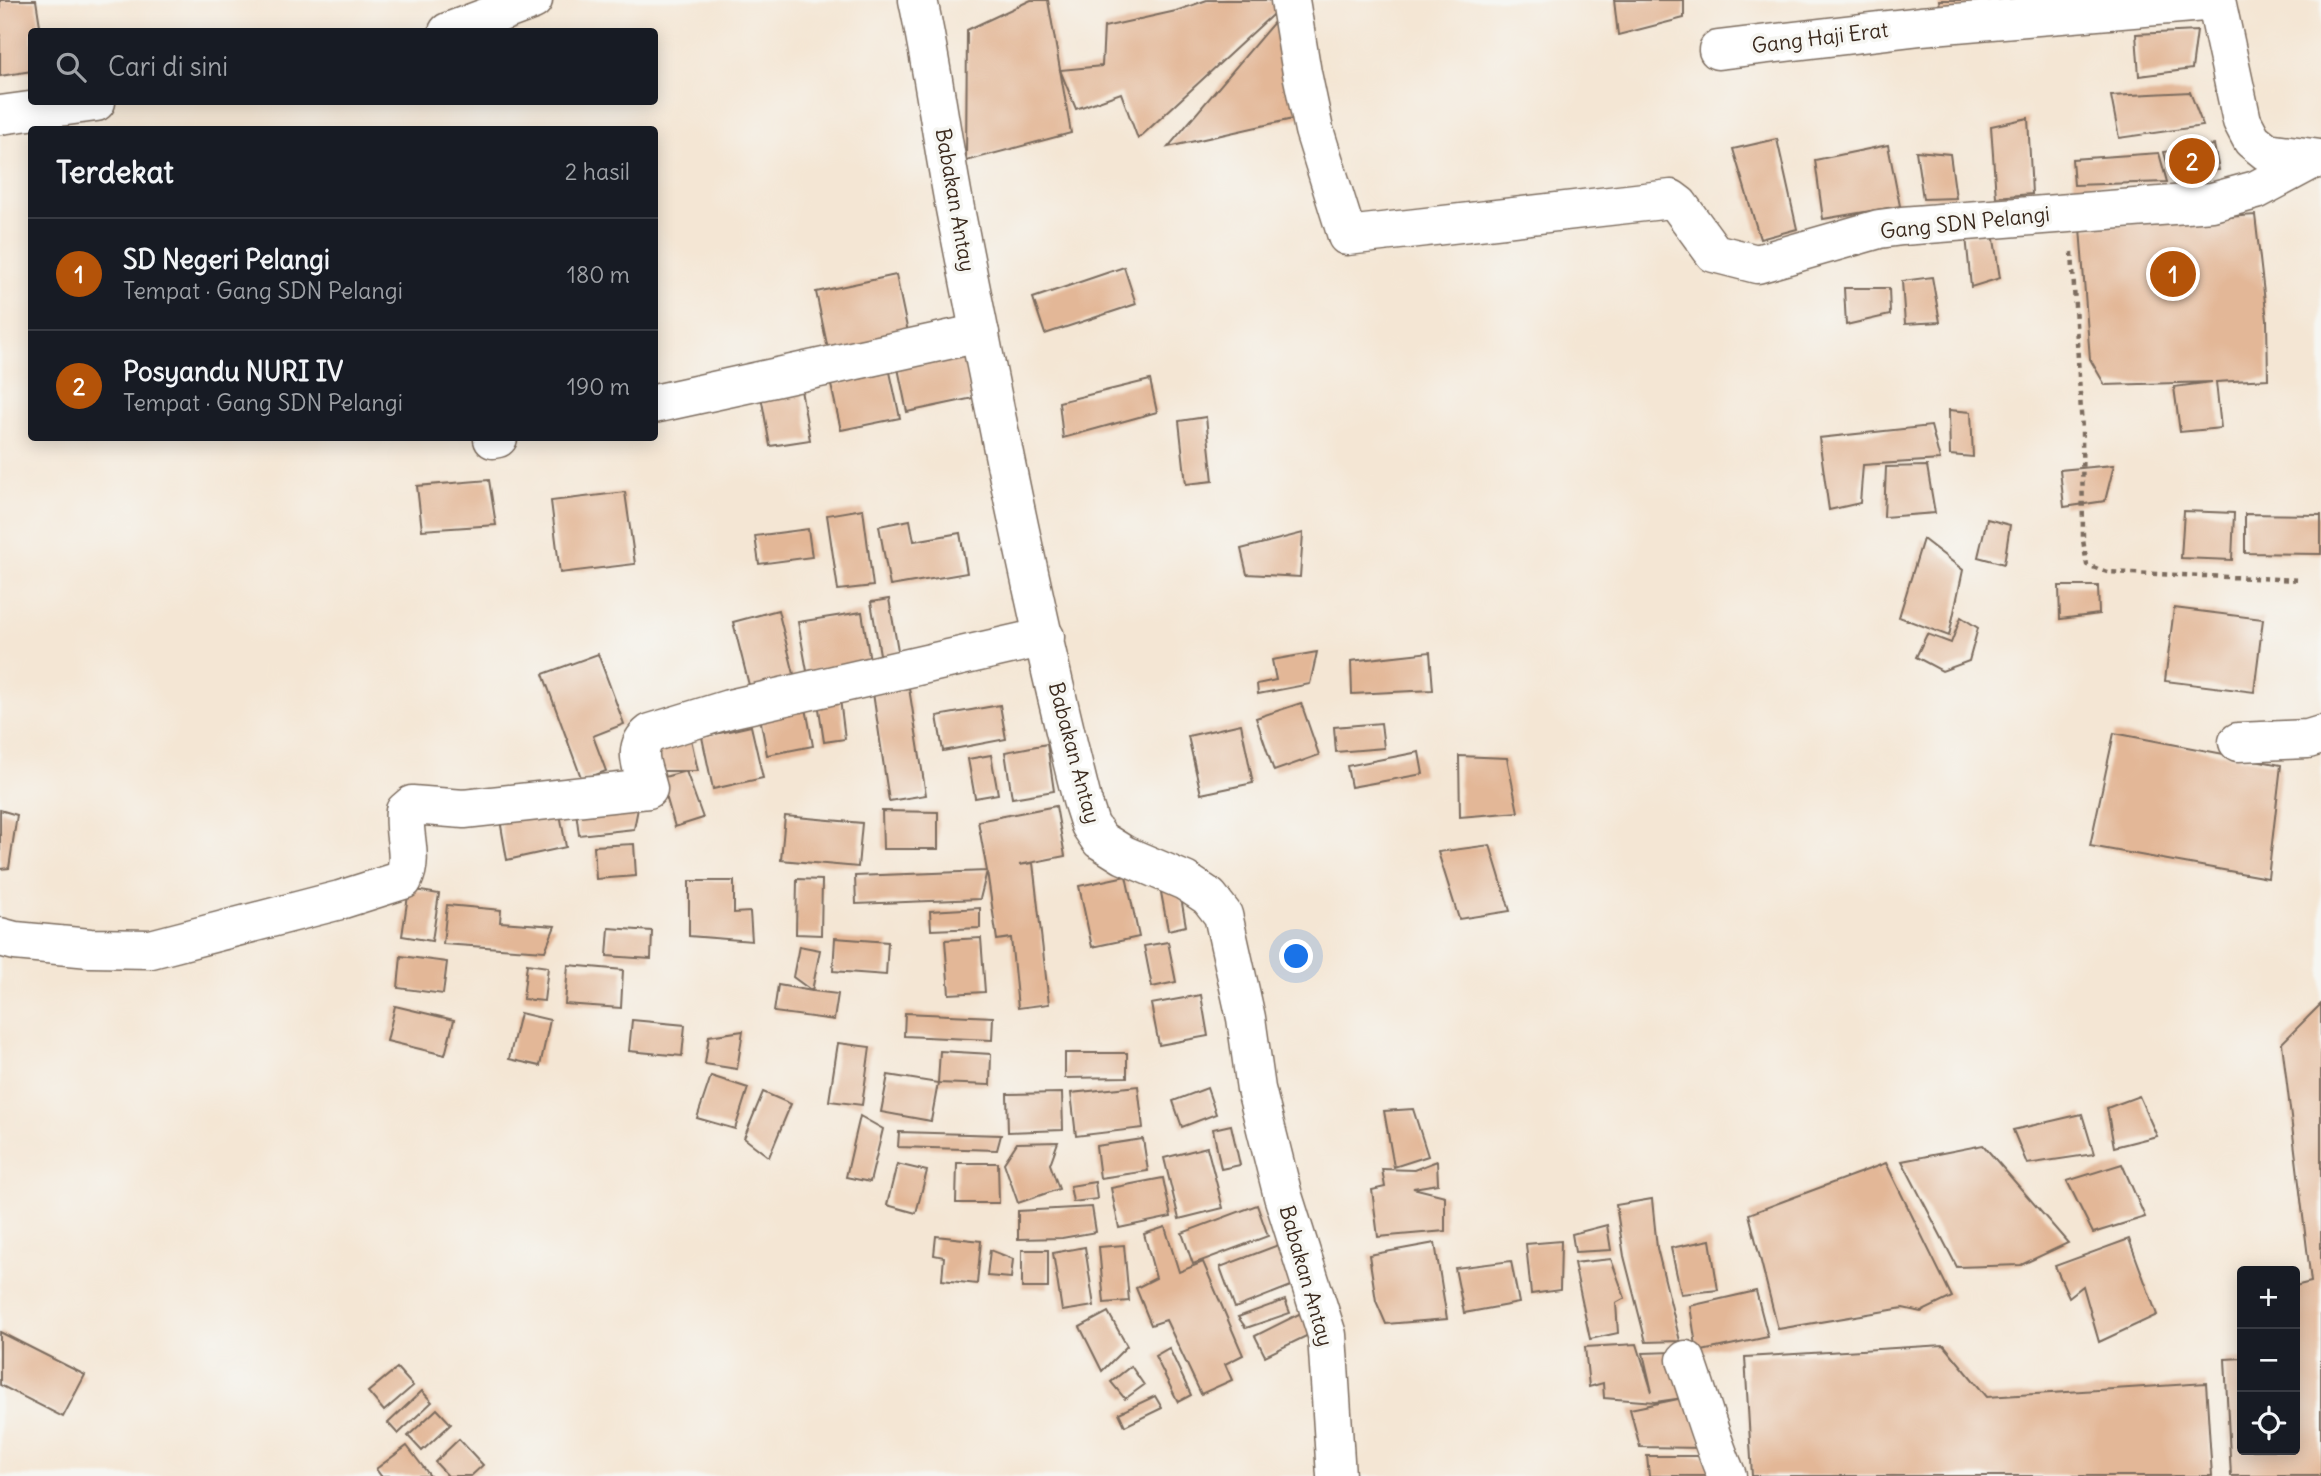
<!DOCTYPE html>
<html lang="id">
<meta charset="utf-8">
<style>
:root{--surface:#171b24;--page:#20242c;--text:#f1f3f6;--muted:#9ea1a6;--line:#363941;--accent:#b45309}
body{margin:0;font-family:Delius,sans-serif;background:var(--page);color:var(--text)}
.controls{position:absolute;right:21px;bottom:21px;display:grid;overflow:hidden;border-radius:7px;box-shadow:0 4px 18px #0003}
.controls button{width:63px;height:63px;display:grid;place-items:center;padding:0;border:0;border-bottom:2px solid var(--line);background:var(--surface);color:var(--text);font:35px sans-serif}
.you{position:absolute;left:1297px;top:957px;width:24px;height:24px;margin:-18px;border:5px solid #fff;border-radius:50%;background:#1a73e8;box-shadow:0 0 0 10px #1a73e833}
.badge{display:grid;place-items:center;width:46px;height:46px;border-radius:50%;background:var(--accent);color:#fff;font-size:23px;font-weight:700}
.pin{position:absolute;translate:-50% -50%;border:4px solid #fff;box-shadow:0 2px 7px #0006}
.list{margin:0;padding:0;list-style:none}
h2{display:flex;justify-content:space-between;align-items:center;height:91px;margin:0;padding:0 28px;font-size:30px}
h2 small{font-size:23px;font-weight:400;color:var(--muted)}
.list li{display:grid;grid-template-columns:46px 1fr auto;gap:21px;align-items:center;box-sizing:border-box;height:112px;padding:0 28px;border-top:2px solid var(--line)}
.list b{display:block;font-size:26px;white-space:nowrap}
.list p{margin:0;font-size:23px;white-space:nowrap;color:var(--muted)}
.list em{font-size:23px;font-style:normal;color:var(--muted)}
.icon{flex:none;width:38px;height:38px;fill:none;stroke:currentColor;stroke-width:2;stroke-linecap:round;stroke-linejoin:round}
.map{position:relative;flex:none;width:2321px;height:1476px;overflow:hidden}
.search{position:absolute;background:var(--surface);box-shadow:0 4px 18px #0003;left:28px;top:28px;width:630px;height:77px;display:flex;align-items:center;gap:18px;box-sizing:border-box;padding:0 24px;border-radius:7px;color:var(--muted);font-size:26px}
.panel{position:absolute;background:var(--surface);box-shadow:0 4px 18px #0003;left:28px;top:126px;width:630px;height:315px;border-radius:7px}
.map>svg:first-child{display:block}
.building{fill:#e3b797}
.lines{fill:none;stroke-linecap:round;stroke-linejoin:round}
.minor-casing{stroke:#7c6c5e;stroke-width:41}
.path{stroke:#7c6c5e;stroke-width:4.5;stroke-dasharray:5 5;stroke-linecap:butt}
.minor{stroke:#fff;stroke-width:38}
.labels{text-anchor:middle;stroke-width:7;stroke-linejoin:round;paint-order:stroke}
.street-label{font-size:21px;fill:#3b2a1e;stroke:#f6f6f2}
</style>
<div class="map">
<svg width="2321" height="1476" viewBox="0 0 2321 1476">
<rect width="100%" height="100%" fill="#f6f6f2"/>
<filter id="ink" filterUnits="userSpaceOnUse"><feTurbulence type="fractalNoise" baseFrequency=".0143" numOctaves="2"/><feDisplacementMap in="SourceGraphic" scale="14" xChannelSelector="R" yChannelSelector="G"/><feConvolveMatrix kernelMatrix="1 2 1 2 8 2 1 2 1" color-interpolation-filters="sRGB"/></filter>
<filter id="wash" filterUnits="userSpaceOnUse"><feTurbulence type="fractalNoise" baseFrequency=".00686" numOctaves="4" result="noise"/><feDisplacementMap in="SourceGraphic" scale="28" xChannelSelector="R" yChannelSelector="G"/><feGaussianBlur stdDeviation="1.57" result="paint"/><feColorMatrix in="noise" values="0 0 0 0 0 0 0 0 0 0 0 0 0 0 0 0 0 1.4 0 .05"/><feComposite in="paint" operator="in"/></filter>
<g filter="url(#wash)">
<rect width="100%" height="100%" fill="#f4e6d4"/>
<g id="blocks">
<g class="building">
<path d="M0,0H36L41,32H32V71L0,76Z"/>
<path d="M1031,0H1048L1071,133L966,161L967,30Z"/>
<path d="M1207,0H1282L1285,3L1138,139L1121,93L1076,109L1060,70L1102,66L1104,27L1176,11Z"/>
<path d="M1614,0H1684V18L1618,35Z"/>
<path d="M1939,0H1984L1964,19L1942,21Z"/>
<path d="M1286,8L1306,116L1168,147Z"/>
<path d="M2197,31L2192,69L2139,76L2136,34Z"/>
<path d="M2190,92L2203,126L2119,138L2111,96Z"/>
<path d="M2028,118L2032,194L1996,197L1991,126Z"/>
<path d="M1777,139L1797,229L1760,239L1733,149Z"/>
<path d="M1888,145L1900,206L1823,219L1815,160Z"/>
<path d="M2214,145L2219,170L2171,176L2164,152Z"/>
<path d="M1916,151L1950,154L1956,198L1923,199Z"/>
<path d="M2159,153L2167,182L2074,185L2072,159Z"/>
<path d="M2255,215L2267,320L2268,379L2216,382L2221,428L2180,432L2174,387L2212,382L2105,385L2090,359L2080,228Z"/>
<path d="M1993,233L2000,278L1971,287L1966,236Z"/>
<path d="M1124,267L1136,304L1045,334L1033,298Z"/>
<path d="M896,275L910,342L830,359L816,292Z"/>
<path d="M1932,277L1940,322L1905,324L1902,281Z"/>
<path d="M1844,288H1889L1890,315L1846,325Z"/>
<path d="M968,353L978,397L907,412L898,368Z"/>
<path d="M890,372L900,418L841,430L831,385Z"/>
<path d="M1150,380L1157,412L1063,438L1059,402Z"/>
<path d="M801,390L810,440L770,446L761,396Z"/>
<path d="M1949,410L1971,412L1973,457L1950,455Z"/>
<path d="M1206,417L1213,481L1186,484L1179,421Z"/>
<path d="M1931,426L1940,460L1863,465L1860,503L1829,510L1819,438Z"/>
<path d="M2114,465L2105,501L2064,507L2060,470Z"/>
<path d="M1927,466L1935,513L1884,517L1886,467Z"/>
<path d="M489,480L496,525L422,530L417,486Z"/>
<path d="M625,492L635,564L560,573L551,501Z"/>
<path d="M863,509L873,586L838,590L827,515Z"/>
<path d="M2184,511L2234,513L2232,560L2181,558Z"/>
<path d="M2245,514L2321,515V554L2245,553Z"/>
<path d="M1987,519L2010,525L2004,564L1978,557Z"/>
<path d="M910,520L914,541L960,533L967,573L890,586L879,526Z"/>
<path d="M808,529L812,557L759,564L755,536Z"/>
<path d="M1303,533L1300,577L1247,574L1241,549Z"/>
<path d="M1923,539L1963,570L1949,636L1899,617Z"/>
<path d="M2059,586H2098L2099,614L2060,619Z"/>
<path d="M889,599L899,656L881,660L871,602Z"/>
<path d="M2174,608L2263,619L2254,692L2165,681Z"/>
<path d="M778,610L795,678L750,689L733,622Z"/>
<path d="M862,612L870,661L807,671L798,622Z"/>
<path d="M1961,617L1978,628L1969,661L1942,671L1916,657L1927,634L1951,643Z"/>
<path d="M1317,652L1310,684L1258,694L1257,684L1276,680L1272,660Z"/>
<path d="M1430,652L1433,690L1352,694L1351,661Z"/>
<path d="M598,654L624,724L593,736L606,771L582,780L543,674Z"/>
<path d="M909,688L926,795L889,801L873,693Z"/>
<path d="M840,699L845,739L824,742L818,702Z"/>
<path d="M1301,703L1319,755L1274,771L1256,718Z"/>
<path d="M1000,705L1006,739L943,751L937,716Z"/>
<path d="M806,708L813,746L767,755L760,717Z"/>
<path d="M1381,723L1384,748L1336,752L1334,727Z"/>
<path d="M1241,724L1253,783L1201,794L1188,736Z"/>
<path d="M751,726L763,778L713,789L702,737Z"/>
<path d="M689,730L698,771H686L703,818L675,827L661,778L686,771H655L648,739Z"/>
<path d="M2114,733L2281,765L2268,878L2090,846Z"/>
<path d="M1047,744L1054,791L1012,798L1005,752Z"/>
<path d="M1419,752L1423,774L1351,787L1347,766Z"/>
<path d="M991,755L998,794L975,798L968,759Z"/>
<path d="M1459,756L1507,758L1518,812L1460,817Z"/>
<path d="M639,803L634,829L579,835L576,811Z"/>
<path d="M1056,806L1065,856L1019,865L1033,863L1049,1004L1018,1008L1011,938L997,940L987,871L980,899L856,904L855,876L987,871L978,821Z"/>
<path d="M559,808L566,847L507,860L500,820Z"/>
<path d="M0,810L17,815L9,868L0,869Z"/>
<path d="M882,811L938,812V849H883Z"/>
<path d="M785,816L862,823L858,867L781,860Z"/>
<path d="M634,844L636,876L596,879L594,846Z"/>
<path d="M1490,845L1510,911L1459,919L1438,852Z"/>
<path d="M1126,876L1139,937L1092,947L1079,886Z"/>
<path d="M797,879L822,880L821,935L796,934Z"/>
<path d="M689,881H734V913L750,912L752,941L689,936Z"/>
<path d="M1160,887L1180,892L1186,926L1168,930Z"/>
<path d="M409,889L439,894L432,941L402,936Z"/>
<path d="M447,905L501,910L500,922L555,926L545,951L443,944Z"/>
<path d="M980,908V928L931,930L930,911Z"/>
<path d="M609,928L652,931L651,959L607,956Z"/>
<path d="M835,938L888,942L886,975L833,971Z"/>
<path d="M981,938L985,992L949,994L945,940Z"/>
<path d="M1168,942L1176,982L1152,987L1144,946Z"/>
<path d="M799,946L820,950L812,991L838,994L834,1020L774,1012L778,985L812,991L793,977Z"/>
<path d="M401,956L447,962L443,994L398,988Z"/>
<path d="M527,964L548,967L544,1001L523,999Z"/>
<path d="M568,965L623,970L621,1008L565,1004Z"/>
<path d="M1201,995L1208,1036L1159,1045L1151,1004Z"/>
<path d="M2321,1004V1476H2231L2225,1359L2242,1358V1450H2295V1286L2311,1282L2282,1043Z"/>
<path d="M395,1006L454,1020L445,1055L387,1041Z"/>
<path d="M520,1013L550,1020L540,1066L509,1059Z"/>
<path d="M905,1013L993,1017L992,1040L904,1036Z"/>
<path d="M632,1020L685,1025L682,1056L629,1051Z"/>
<path d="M743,1031L737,1069L705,1064L709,1036Z"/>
<path d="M838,1043L870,1047L862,1105L829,1101Z"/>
<path d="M940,1051L991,1054L990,1085L938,1083Z"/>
<path d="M1065,1053H1127V1077L1065,1078Z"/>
<path d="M888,1075L938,1083L931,1121L881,1112Z"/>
<path d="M711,1076L748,1088L735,1129L697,1118Z"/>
<path d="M1138,1086L1143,1128L1076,1136L1071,1093Z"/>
<path d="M1207,1088L1216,1114L1182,1127L1173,1101Z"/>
<path d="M763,1092L791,1104L769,1157L744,1138Z"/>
<path d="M1062,1093L1063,1130L1008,1132L1007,1094Z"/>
<path d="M2139,1096L2157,1136L2114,1147L2107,1108Z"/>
<path d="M1413,1109L1428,1156L1394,1167L1384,1111Z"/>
<path d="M2082,1114L2094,1154L2027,1164L2013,1130Z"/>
<path d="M860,1116L883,1129L870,1182L846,1177Z"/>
<path d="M1231,1125L1240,1165L1221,1169L1213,1129Z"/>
<path d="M899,1132L1001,1135L997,1150L898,1147Z"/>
<path d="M1143,1139L1148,1171L1100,1178L1096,1146Z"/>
<path d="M1058,1142L1050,1164L1059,1189L1018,1203L1004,1163L1017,1143Z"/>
<path d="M1983,1145L2068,1243L2021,1265L1957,1267L1902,1161Z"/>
<path d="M1207,1147L1223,1208L1179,1219L1164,1158Z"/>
<path d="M1437,1161L1438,1184L1413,1188L1445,1196V1231L1378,1237L1372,1190L1385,1187L1382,1169L1414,1170Z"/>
<path d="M957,1163H998L999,1203H956Z"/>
<path d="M1886,1163L1952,1297L1921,1312L1903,1308L1778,1329L1749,1214Z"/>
<path d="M897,1164L927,1171L916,1213L887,1205Z"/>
<path d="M2122,1164L2145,1217L2093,1233L2067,1181Z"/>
<path d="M1163,1178L1171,1217L1119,1228L1111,1188Z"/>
<path d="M1095,1182L1097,1199L1073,1202L1070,1186Z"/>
<path d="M1652,1199L1657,1248L1680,1341L1646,1342L1624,1256L1616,1205Z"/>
<path d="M1257,1205L1268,1236L1193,1264L1182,1233Z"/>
<path d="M1092,1207L1096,1232L1062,1238L1018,1239V1211Z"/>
<path d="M1607,1225L1611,1250L1575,1252L1572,1234Z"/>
<path d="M1165,1227L1179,1272L1203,1262L1243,1355L1225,1364L1232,1380L1201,1394L1166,1320L1151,1325L1136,1288L1156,1278L1144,1234Z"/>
<path d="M936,1236L981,1241L977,1284L942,1280L944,1257L934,1255Z"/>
<path d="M2129,1239L2157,1315L2099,1342L2083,1286L2069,1297L2055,1266Z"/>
<path d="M1710,1240L1718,1290L1681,1294L1671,1248Z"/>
<path d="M1561,1241L1560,1290L1531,1294L1526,1244Z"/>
<path d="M1435,1243L1447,1319L1386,1324L1376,1301L1369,1255Z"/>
<path d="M1281,1244L1296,1284L1235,1308L1220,1267Z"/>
<path d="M1124,1245L1129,1301L1104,1303L1099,1247Z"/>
<path d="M1085,1247L1094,1306L1062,1311L1053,1253Z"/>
<path d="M990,1250L1013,1259L1011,1278L987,1276Z"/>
<rect x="1022" y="1250" width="26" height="38"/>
<path d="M1611,1259L1625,1298L1616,1303L1618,1333L1590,1339L1574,1263Z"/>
<path d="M1511,1261L1519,1303L1464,1313L1455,1268Z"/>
<path d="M1756,1291L1768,1337L1697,1352L1690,1306Z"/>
<path d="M1285,1300L1290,1313L1246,1328L1238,1317Z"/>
<path d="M1108,1312L1127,1346L1102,1371L1080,1327Z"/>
<path d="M1303,1312L1323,1328L1265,1356L1255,1336Z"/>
<path d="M0,1332L85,1375L63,1417L0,1385Z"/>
<path d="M1637,1344L1652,1392L1643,1353L1674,1352L1704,1448L1640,1447L1630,1409L1683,1398L1655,1402L1604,1398L1603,1383L1589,1387L1585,1347Z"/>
<path d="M1944,1345L1987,1397L2206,1383L2212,1476H1752L1745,1357Z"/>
<path d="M1169,1348L1191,1395L1178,1402L1155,1356Z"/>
<path d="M1131,1366L1144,1385L1125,1399L1111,1382Z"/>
<path d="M397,1368L413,1386L384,1411L368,1392Z"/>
<path d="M422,1391L432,1402L398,1434L388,1423Z"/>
<path d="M1155,1396L1162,1408L1125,1426L1119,1413Z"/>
<path d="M437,1409L451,1424L422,1451L408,1436Z"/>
<path d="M459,1439L483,1465L471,1476H448L435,1462Z"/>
<path d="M407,1446L430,1476H381L376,1469Z"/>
<path d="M1647,1456H1704L1712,1476H1649Z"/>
</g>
</g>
</g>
<g filter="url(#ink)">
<use href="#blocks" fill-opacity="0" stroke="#7c6c5e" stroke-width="2"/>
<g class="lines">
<g class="minor-casing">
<g id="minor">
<path d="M918,0C934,74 943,150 958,224C996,417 1034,610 1082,800L1090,825L1100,840L1124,855L1185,881L1209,897L1223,915L1246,1018L1256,1089L1283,1196L1327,1335L1336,1476"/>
<path d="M1290,0L1302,73L1314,130L1347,236L1671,199L1679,205L1714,253L1757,264L1879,229L1902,226L2212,202L2256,190L2314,159"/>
<path d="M2216,0L2242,121L2252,140L2267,152L2320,159"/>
<path d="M448,32L533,0"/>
<path d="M1718,50L1921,26L2216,1"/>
<path d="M0,115L96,102"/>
<path d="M654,404L980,333"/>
<path d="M493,439L498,438"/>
<path d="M2238,742L2308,739L2321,735"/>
<path d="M0,937L15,941L90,948L151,949L340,900L403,880C414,858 402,834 405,811L412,805L464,809L648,789C643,768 631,748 651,733L729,709L1045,637"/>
<path d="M1686,1360C1700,1398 1710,1439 1727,1476"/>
</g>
</g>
<path class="path" d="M2072,252L2082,430L2083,540L2087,565L2107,572L2302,580"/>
<use href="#minor" class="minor"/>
</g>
</g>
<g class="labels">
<g class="street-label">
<text transform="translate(1820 38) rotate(-7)" y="7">Gang Haji Erat</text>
<text transform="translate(955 200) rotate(80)" y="7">Babakan Antay</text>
<text transform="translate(1965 223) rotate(-6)" y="7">Gang SDN Pelangi</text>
<text transform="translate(1074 753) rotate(75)" y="7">Babakan Antay</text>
<text transform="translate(1306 1276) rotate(74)" y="7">Babakan Antay</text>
</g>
</g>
</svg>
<div class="controls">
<button>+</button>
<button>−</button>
<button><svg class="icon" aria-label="locate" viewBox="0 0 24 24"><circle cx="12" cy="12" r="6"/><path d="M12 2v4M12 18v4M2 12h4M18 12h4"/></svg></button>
</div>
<div class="you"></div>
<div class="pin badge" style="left:2173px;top:274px">1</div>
<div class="pin badge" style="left:2192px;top:161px">2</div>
<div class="search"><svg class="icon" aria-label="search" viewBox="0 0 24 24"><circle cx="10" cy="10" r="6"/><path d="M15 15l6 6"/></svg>Cari di sini</div>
<section class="panel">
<h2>Terdekat<small>2 hasil</small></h2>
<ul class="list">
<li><span class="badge">1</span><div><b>SD Negeri Pelangi</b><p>Tempat · Gang SDN Pelangi</p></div><em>180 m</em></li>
<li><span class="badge">2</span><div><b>Posyandu NURI IV</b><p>Tempat · Gang SDN Pelangi</p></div><em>190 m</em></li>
</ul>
</section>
</div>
